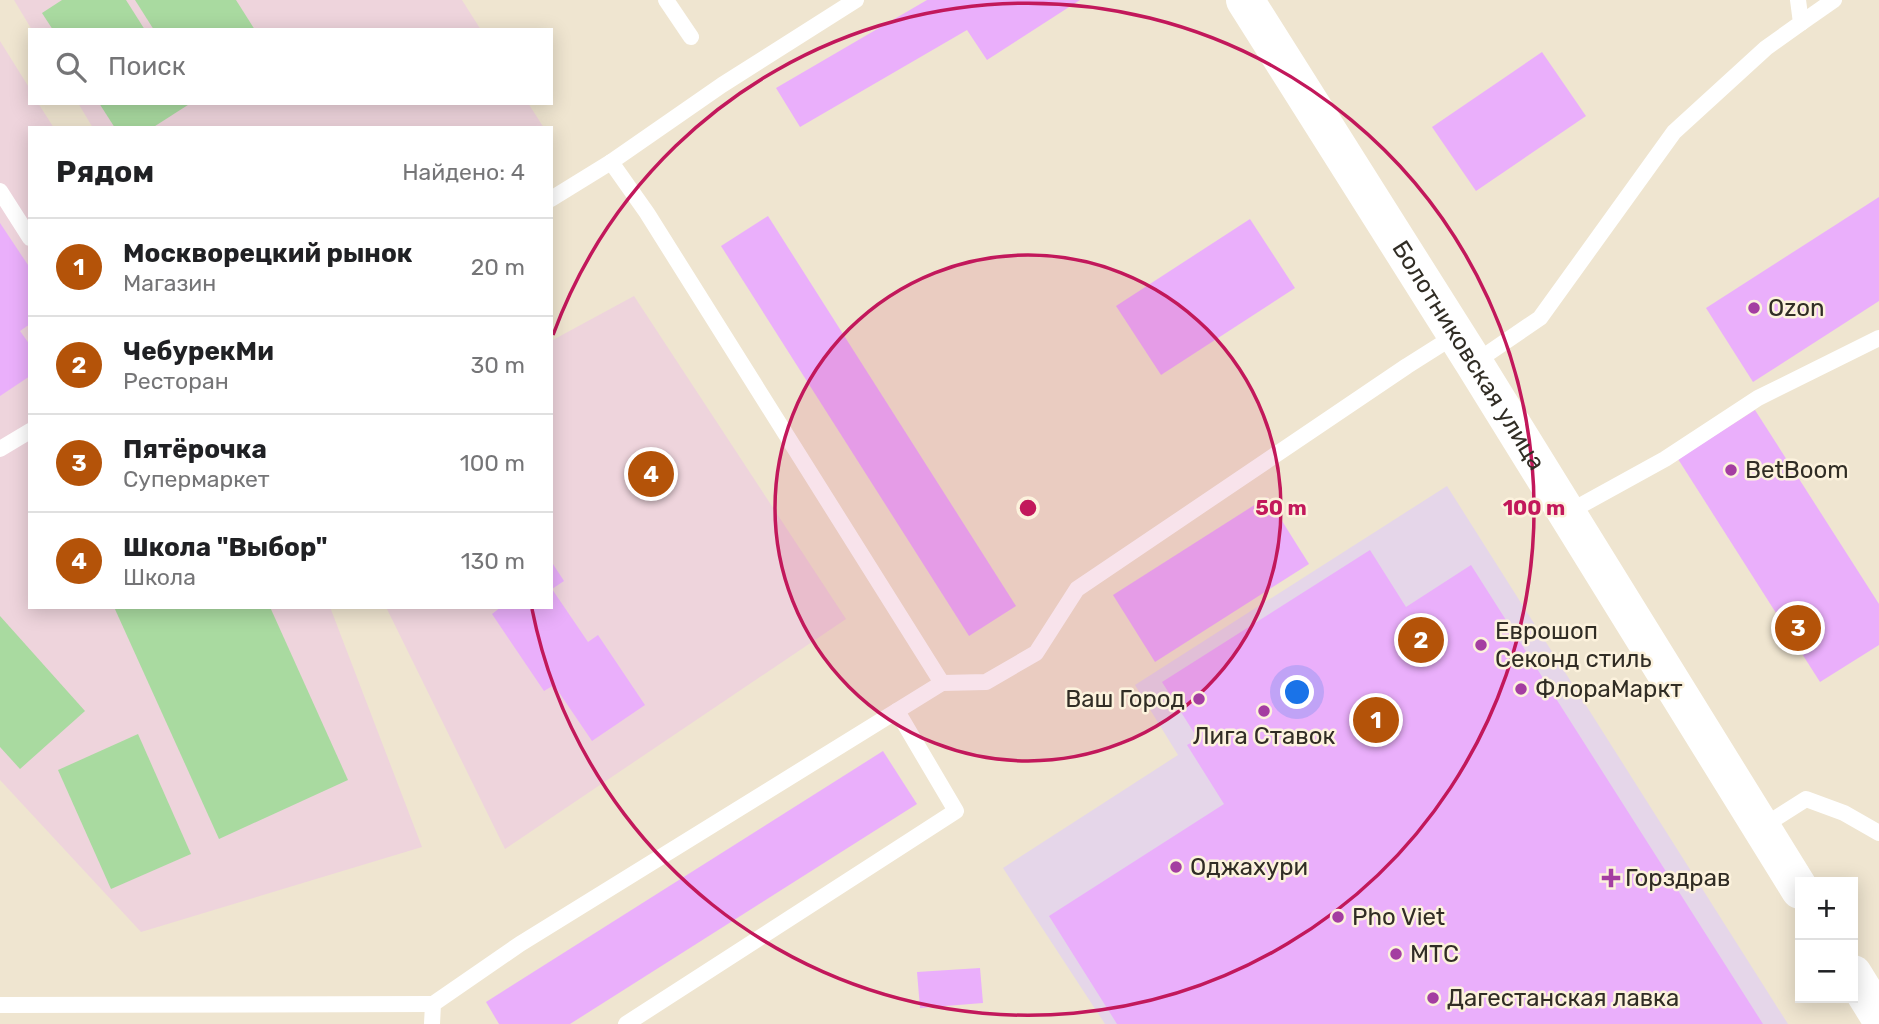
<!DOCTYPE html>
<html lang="ru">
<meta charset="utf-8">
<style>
:root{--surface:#fff;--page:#f2f2f2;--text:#202124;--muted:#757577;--line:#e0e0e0;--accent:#b45309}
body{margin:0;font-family:Rubik,sans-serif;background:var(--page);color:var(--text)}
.controls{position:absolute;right:21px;bottom:21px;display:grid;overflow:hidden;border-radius:0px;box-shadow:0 4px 18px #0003}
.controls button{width:63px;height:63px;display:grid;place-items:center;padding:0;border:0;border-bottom:2px solid var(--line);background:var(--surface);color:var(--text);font:35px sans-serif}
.you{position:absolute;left:1298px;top:693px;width:24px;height:24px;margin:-18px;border:5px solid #fff;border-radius:50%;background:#1a73e8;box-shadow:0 0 0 10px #1a73e833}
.badge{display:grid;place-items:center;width:46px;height:46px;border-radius:50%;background:var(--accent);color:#fff;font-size:23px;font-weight:700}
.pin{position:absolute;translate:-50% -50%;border:4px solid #fff;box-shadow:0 2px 7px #0006}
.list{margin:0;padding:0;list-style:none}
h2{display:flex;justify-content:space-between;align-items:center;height:91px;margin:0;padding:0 28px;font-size:30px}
h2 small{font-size:23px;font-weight:400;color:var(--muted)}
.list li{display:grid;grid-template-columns:46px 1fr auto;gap:21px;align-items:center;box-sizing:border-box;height:98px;padding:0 28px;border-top:2px solid var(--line)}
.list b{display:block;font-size:26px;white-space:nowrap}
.list p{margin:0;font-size:23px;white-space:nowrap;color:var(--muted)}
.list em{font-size:23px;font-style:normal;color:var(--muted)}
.icon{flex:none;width:38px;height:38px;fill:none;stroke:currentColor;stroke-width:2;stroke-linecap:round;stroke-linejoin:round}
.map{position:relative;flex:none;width:1879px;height:1024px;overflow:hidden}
.search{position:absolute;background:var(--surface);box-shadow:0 4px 18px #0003;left:28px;top:28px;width:525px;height:77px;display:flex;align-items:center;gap:18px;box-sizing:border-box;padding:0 24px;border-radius:0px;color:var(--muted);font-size:26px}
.panel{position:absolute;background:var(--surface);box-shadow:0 4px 18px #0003;left:28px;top:126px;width:525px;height:483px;border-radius:0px}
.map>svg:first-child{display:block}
.commercial{fill:#e5d6e9}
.education{fill:#eed4dc}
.green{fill:#a9daa0}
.building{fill:#eaaffb}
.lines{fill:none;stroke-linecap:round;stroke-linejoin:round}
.lane{stroke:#fff;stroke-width:16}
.secondary{stroke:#fff;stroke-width:38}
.ring{fill:none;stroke:#c2185b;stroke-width:3.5}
.poi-dot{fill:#a43da1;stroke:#fcf2dd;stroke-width:2.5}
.labels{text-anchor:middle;stroke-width:5;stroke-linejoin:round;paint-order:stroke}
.poi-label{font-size:24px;fill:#312d25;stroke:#fcf2dd;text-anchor:start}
.street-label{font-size:24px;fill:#312d25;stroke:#fcf2dd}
.centre{fill:#c2185b;stroke:#fcf2dd;stroke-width:3.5}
.ring-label{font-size:21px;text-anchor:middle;font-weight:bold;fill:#c2185b;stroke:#fcf2dd;stroke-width:5;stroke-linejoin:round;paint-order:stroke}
</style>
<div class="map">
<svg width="1879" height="1024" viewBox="0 0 1879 1024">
<rect width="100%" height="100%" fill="#efe5d0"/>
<path class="commercial" d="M1447,486L1788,1024H1105L1003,868L1178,755L1135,685Z"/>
<g class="education">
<path d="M14,0H462L481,30H32Z"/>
<path d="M0,41L30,89V103H38L54,128H30V607H330L422,847L141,932L0,780Z"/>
<path d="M78,103H528L544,128H93Z"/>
<path d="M634,296L846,619L505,849L386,607H551V341Z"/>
</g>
<g class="green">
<path d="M62,0H126L145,30H53L42,13Z"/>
<path d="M135,0H236L255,30H154Z"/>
<path d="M99,103H191L152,128H115Z"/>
<path d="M114,607H270L348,780L219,839Z"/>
<path d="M0,616L85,711L20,769L0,747Z"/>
<path d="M138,734L191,854L111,889L58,770Z"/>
</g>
<g class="building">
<path d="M927,0H1080L987,60L967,30L800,127L776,88Z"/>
<path d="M1542,52L1586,116L1476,191L1432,127Z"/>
<path d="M1879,197V301L1753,382L1706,308Z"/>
<path d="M768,216L1016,606L969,636L721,246Z"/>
<path d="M1250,219L1295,288L1161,375L1116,306Z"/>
<path d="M0,223L30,268V324L20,331L30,345V376L0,396Z"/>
<path d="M1755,410L1879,604V645L1820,682L1678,459Z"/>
<path d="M1267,497L1309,564L1155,662L1113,595Z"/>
<path d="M1370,550L1406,607L1471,565L1763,1024H1117L1049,916L1224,804L1187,745L1198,739L1162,682Z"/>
<path d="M551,561L564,581L552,589L588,642L598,635L645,705L592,741L554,685L544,691L492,614L501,607H551Z"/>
<path d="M883,751L917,804L570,1024H499L486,1002Z"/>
<path d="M980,968L983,1003L920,1008L917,972Z"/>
</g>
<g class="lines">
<g class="lane">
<path d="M666,0L691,37"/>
<path d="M1801,23L1834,0"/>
<path d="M0,191L30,238"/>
<path d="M551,199L611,162"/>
<path d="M1474,363L1540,318L1674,132L1766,48L1801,23L1798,0"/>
<path d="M0,449L30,431"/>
<path d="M1567,513L1665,459L1758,398L1879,338"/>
<path d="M942,683L986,682L1036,653L1077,589L1407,366L1456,335"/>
<path d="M1762,827L1806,799L1844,813L1879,833"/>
<path d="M0,1005L433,1004"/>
<path d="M432,1024L433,1004L520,944L942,683L647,213L611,162L722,85L856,0"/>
<path d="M626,1024L956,811L897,711"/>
</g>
<g class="secondary">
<path id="s1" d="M1245,0L1474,363L1800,890"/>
<path d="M1853,974L1879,1016"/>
</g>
</g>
<circle cx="1028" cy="508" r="253" fill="#c2185b" fill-opacity=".12"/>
<g class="ring">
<circle cx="1028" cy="508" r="253"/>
<path d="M553 335A506 506 0 1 1 532 609"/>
</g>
<g class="poi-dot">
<circle cx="1754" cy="308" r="7"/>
<circle cx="1731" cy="470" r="7"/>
<circle cx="1481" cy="645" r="7"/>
<circle cx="1521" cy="689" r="7"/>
<circle cx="1199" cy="699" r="7"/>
<circle cx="1264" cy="711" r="7"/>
<circle cx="1176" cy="867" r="7"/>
<path d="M1607.5 867.5h7v7h7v7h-7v7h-7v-7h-7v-7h7z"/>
<circle cx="1338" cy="917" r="7"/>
<circle cx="1396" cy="954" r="7"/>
<circle cx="1433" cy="998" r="7"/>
</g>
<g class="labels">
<g class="poi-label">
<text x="1768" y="316">Ozon</text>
<text x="1745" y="478">BetBoom</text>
<text x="1495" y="639">Еврошоп<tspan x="1495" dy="28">Секонд стиль</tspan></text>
<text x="1535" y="697">ФлораМаркт</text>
<text x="1185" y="707" text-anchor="end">Ваш Город</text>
<text x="1264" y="744" text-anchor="middle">Лига Ставок</text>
<text x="1190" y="875">Оджахури</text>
<text x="1625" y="886">Горздрав</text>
<text x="1352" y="925">Pho Viet</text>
<text x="1410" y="962">МТС</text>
<text x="1447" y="1006">Дагестанская лавка</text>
</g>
<g class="street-label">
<text dy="8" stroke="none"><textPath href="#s1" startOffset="420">Болотниковская улица</textPath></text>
</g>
</g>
<circle cx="1028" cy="508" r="10" class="centre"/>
<g class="ring-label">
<text x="1281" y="515">50 m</text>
<text x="1534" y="515">100 m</text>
</g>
</svg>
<div class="controls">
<button>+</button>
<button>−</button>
</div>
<div class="you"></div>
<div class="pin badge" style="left:1376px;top:720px">1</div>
<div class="pin badge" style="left:1421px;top:640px">2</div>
<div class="pin badge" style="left:1798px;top:628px">3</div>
<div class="pin badge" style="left:651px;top:474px">4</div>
<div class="search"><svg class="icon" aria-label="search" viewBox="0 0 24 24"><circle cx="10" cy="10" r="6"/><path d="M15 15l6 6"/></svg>Поиск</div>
<section class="panel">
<h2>Рядом<small>Найдено: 4</small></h2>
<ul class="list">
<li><span class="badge">1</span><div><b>Москворецкий рынок</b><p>Магазин</p></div><em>20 m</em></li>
<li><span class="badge">2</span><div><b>ЧебурекМи</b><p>Ресторан</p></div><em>30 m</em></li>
<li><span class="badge">3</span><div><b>Пятёрочка</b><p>Супермаркет</p></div><em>100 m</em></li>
<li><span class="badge">4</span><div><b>Школа &quot;Выбор&quot;</b><p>Школа</p></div><em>130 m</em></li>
</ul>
</section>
</div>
